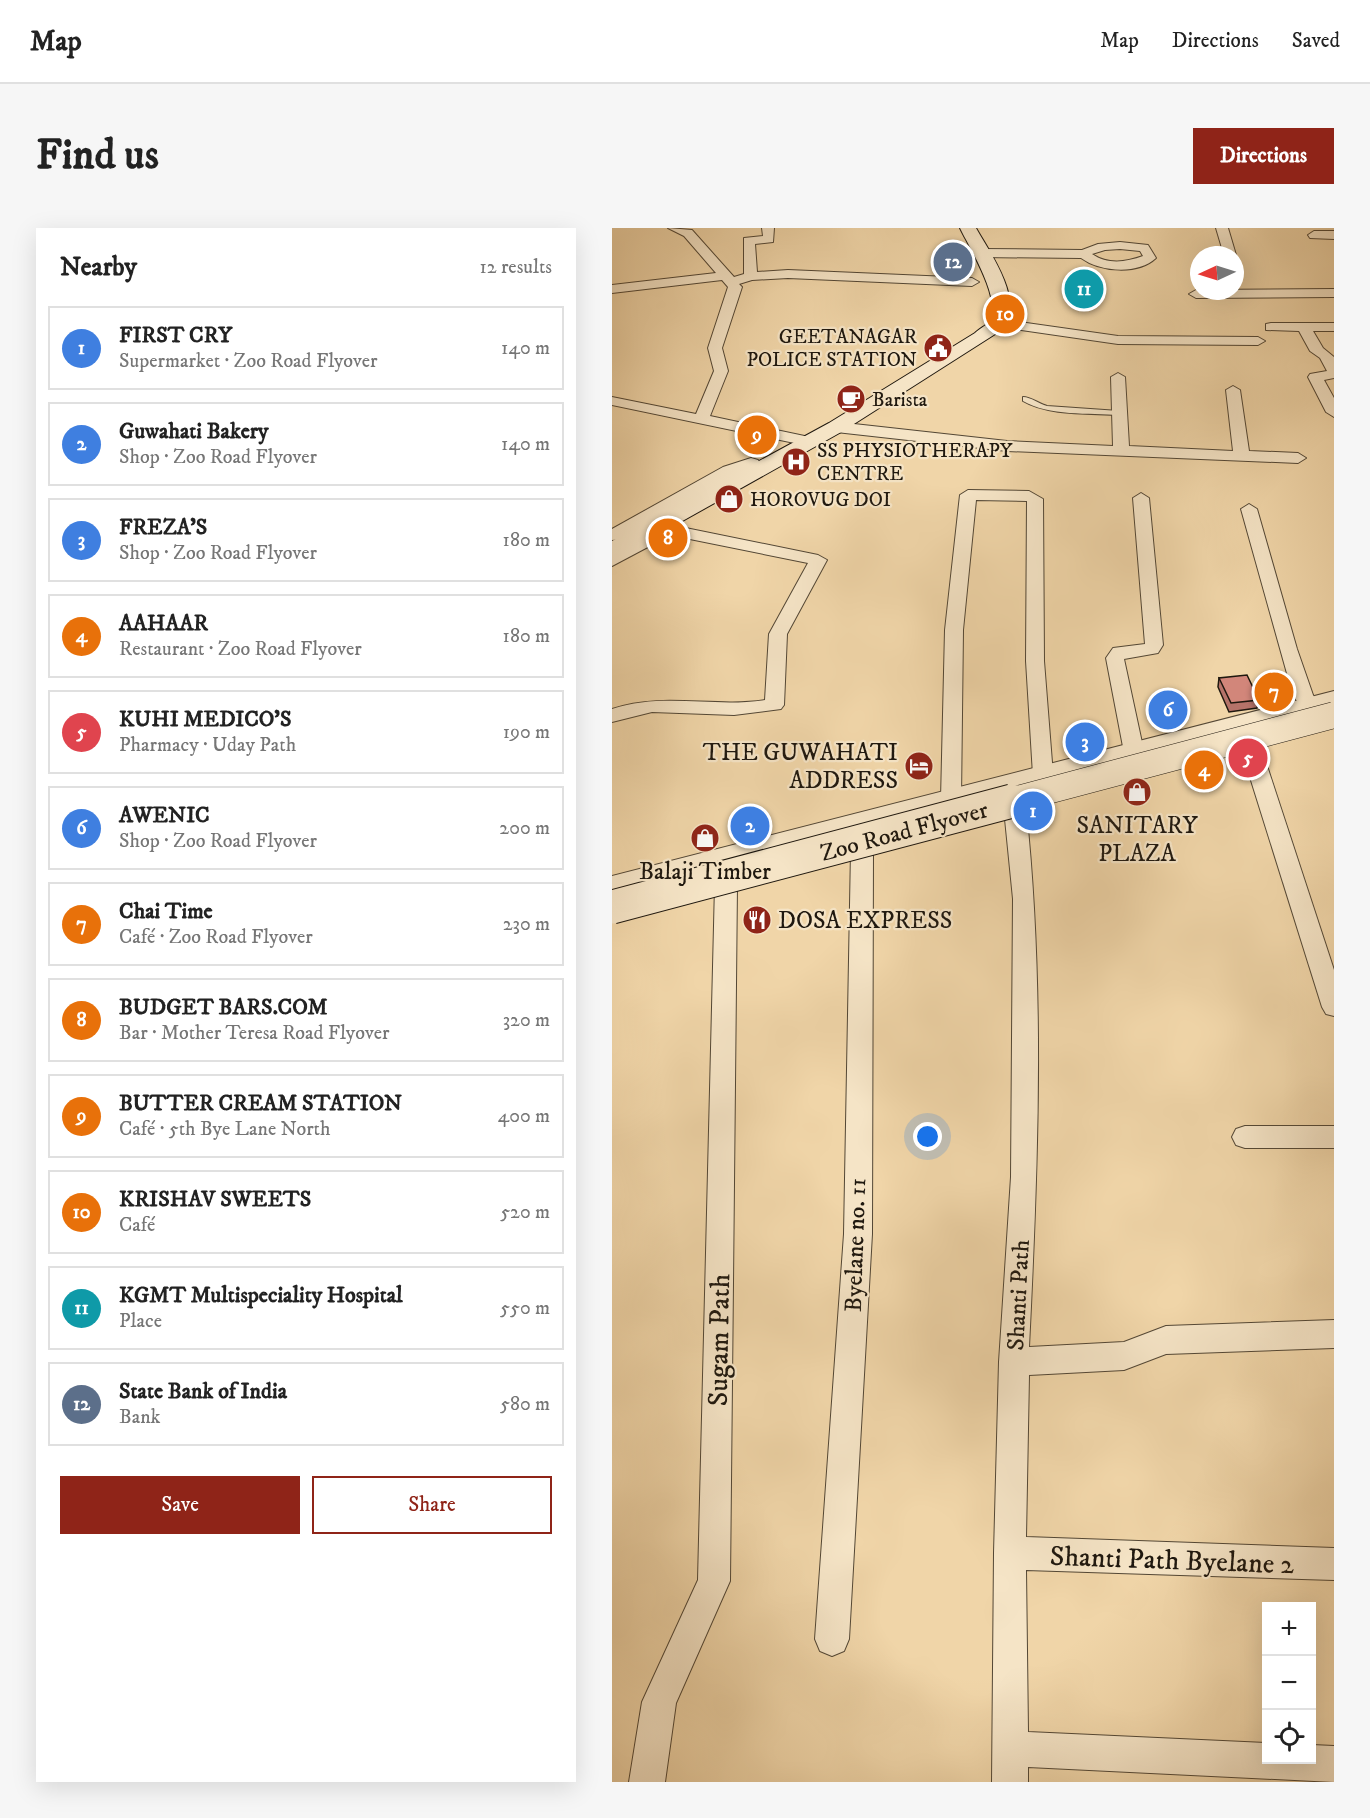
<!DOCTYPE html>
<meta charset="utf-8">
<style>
:root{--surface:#fff;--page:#f6f6f6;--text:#222;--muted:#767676;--line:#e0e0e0;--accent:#8f2418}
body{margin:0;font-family:"IM FELL DW Pica",serif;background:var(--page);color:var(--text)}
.controls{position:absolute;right:18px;bottom:18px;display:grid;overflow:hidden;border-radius:0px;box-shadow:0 6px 24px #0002}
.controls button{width:54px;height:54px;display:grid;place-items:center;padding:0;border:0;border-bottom:2px solid var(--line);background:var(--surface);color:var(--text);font:30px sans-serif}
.compass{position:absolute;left:578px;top:18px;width:54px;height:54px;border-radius:50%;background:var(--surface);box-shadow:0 6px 24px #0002;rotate:266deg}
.you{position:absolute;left:316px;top:909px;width:21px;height:21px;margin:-15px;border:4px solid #fff;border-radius:50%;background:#1a73e8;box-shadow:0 0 0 9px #1a73e833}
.badge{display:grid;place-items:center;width:39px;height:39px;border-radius:50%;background:var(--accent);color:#fff;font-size:20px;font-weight:700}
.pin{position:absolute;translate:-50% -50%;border:3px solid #fff;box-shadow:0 2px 6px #0006}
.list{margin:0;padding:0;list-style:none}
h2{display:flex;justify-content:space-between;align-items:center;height:78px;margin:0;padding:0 24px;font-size:26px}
h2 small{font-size:20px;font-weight:400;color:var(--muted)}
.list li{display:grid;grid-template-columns:39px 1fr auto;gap:18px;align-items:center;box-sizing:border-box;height:84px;margin:0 12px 12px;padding:0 12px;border:2px solid var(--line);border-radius:0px}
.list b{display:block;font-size:22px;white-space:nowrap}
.list p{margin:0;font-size:20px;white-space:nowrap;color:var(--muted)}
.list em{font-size:20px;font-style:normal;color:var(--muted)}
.actions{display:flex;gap:12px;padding:18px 24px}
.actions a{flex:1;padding:14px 0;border:2px solid var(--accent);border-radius:0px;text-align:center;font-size:21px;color:var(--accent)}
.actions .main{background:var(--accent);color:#fff}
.icon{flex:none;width:33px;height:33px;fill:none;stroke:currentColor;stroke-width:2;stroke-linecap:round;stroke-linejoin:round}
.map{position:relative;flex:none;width:722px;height:1554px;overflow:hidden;border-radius:0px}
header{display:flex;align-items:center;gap:36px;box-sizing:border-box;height:84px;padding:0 30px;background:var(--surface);border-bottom:2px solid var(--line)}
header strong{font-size:28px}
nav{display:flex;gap:33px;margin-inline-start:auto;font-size:21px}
.intro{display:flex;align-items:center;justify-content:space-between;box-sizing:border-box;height:144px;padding:0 36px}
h1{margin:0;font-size:42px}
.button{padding:15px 27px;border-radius:0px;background:var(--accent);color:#fff;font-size:21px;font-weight:700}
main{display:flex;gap:36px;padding:0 36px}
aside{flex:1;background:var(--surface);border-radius:0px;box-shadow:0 6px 24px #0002}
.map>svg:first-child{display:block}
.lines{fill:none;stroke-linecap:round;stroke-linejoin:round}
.service-casing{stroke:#534735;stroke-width:2}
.minor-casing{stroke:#534735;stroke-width:2}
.tertiary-casing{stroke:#534735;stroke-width:2}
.secondary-casing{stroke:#1f180f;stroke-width:2}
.service{fill:#f5e4c6;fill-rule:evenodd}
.minor{fill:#f5e4c6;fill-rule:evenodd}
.tertiary{fill:#f5e4c6;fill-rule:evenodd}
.secondary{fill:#f5e4c6;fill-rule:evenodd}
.secondary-bridge-far1-casing{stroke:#1f180f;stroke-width:27;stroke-linecap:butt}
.secondary-bridge-casing{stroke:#1f180f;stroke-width:35;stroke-linecap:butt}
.secondary-bridge-far1{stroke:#f5e4c6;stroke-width:26}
.secondary-bridge{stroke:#f5e4c6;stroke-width:33}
.wall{fill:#b57369;stroke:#1f180f;stroke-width:1.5}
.building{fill:#d2867a;stroke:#1f180f;stroke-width:1.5}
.labels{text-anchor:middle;stroke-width:4.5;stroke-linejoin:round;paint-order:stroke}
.far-poi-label{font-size:20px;fill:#1f180f;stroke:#f5e4c6;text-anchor:start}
.poi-label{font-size:24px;fill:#1f180f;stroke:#f5e4c6}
.street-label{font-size:24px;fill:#1f180f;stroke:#f5e4c6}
.near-street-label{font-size:28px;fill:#1f180f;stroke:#f5e4c6}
</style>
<header>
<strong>Map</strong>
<nav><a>Map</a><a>Directions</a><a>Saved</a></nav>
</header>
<div class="intro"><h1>Find us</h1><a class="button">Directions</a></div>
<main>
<aside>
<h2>Nearby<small>12 results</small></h2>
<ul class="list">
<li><span class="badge" style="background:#3f7fe0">1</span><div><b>FIRST CRY</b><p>Supermarket · Zoo Road Flyover</p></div><em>140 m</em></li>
<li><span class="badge" style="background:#3f7fe0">2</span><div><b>Guwahati Bakery</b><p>Shop · Zoo Road Flyover</p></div><em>140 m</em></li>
<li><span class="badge" style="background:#3f7fe0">3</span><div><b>FREZA'S</b><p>Shop · Zoo Road Flyover</p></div><em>180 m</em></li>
<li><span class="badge" style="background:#e8710a">4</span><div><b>AAHAAR</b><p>Restaurant · Zoo Road Flyover</p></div><em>180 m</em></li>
<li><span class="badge" style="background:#e0444e">5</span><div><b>KUHI MEDICO'S</b><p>Pharmacy · Uday Path</p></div><em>190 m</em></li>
<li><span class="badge" style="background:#3f7fe0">6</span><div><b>AWENIC</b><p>Shop · Zoo Road Flyover</p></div><em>200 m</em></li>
<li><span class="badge" style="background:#e8710a">7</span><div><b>Chai Time</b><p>Café · Zoo Road Flyover</p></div><em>230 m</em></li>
<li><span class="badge" style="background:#e8710a">8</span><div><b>BUDGET BARS.COM</b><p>Bar · Mother Teresa Road Flyover</p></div><em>320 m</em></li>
<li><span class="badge" style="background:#e8710a">9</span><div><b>BUTTER CREAM STATION</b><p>Café · 5th Bye Lane North</p></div><em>400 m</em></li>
<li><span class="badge" style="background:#e8710a">10</span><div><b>KRISHAV SWEETS</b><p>Café</p></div><em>520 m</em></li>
<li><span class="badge" style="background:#0f9aa8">11</span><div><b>KGMT Multispeciality Hospital</b><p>Place</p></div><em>550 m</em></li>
<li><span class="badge" style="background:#5c6f8a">12</span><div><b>State Bank of India</b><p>Bank</p></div><em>580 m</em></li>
</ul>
<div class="actions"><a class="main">Save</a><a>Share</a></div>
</aside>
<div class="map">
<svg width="722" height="1554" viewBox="0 0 722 1554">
<rect width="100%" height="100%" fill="#f0d5a8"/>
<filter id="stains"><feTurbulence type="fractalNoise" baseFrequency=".00333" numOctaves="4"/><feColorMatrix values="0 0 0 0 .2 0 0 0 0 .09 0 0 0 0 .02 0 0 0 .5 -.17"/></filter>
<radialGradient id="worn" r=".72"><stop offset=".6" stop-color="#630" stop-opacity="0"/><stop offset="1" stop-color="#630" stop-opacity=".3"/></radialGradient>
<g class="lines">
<g class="service-casing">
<path id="service" d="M411,169C419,169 427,176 435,178L507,183L511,185L507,187C478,185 436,188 411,173Z"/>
</g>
<g class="minor-casing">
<g id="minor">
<path d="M56,0L80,2L122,49L132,46V10L151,8L150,0H162L161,14L143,16L145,44L176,42L360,50L367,54L360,58L176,50L140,52L127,56L130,59L110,120L116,143L98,188L202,210L205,213L202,216L197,218L0,177V169L84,186L102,143L96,120L116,59L110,52L0,65V57L104,45L72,8Z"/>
<path d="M604,0H616L624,27L623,29L612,27Z"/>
<path d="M702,3H722V11L698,10L696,7Z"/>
<path d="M508,14L536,17L544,30C526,47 488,44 469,30L368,29L362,25L368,21L470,22L486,16ZM508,21L528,23L531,28C514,34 496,37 480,26L493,22Z"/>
<path d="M722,61V69L584,70L577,66L584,62Z"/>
<path d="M387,91L506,108L646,109L653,113L646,117L506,116L382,98V92Z"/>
<path d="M659,95H722V103H701L711,120L722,129V150L712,152L722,170V189L714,184L696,149L698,146L715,143L708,130L698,123L687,103L654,102V96Z"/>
<path d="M506,145L513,149L517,218L621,223L614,162L621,158L628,162L637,223L686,225L694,230L686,235L395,223L224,204L216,199L224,194L395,213L501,218L499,149Z"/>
<path d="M356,262L417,263L431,271L432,433L441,547L438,552H424L421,547L414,433L415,273L364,272L351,402L349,571L346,576H332L329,571L333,402L348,267Z"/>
<path d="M529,265L537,270L551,417L546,425L512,431L532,524L529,529H515L512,524L494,430L501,420L533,416L521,270Z"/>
<path d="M637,276L645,281L685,421L701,467L707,477L704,481H690L681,467L629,281Z"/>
<path d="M54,296L206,327L215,332L175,406L172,477L169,481L122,487L40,484L0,494V481C51,464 101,480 153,472L157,406L196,335L48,305L46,301Z"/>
<path d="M631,489L638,490L641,495L722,742V788L714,786L710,779L621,495L624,490Z"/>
<path d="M403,574L410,576L414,581C433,759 426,940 417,1119L512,1114L554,1098L722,1092V1120L554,1126L512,1142L417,1147L414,1309L722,1320V1352L414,1342L416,1504L654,1515V1532H700V1517L722,1518V1554L416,1539V1554H380L382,1325L387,1134L399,949L401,671L392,581L396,576Z"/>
<path d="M250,614L258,617L261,622L260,1006L237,1411L232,1423L220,1428L208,1423L203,1411L232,1006L239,622L242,617Z"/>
<path d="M114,649L122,651L125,657L118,1353L64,1475L53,1554H17L30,1474L86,1352L103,657L106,651Z"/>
<path d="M633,898H722V920H633L624,917L620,909L624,901Z"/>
</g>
</g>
<g class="tertiary-casing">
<g id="tertiary">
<path d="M139,230L146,232L149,236L146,240L125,247L12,311L0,312V301L111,239Z"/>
<path d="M42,302L49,304L53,308L49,312L0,338V323Z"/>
<path d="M722,463V479L0,668V648Z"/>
</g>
</g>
<g class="secondary-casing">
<path id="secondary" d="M348,0H364C379,27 415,75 388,103L231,203L8,328L0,330V313L217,195L363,105C367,101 375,97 378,93C390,71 357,19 348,0Z"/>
</g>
<use href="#service" class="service"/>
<use href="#minor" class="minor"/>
<use href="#tertiary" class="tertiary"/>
<use href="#secondary" class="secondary"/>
<g class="secondary-bridge-far1-casing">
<path id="secondary-bridge-far1" d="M394,574L722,487"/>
</g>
<g class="secondary-bridge-casing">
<path id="secondary-bridge" d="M0,679L400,573"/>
</g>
<use href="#secondary-bridge-far1" class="secondary-bridge-far1"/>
<use href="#secondary-bridge" class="secondary-bridge"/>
</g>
<path class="wall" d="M607,450L647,472L645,480L617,484L606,459Z"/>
<path class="building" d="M635,447L647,472L619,475L607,450Z"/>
<defs>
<g id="civic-disc" transform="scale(1.5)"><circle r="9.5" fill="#8f2418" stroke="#f5e4c6"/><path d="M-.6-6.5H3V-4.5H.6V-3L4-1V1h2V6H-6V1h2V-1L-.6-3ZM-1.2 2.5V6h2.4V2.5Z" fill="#fff"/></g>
<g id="cafe-disc" transform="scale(1.5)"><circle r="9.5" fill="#8f2418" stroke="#f5e4c6"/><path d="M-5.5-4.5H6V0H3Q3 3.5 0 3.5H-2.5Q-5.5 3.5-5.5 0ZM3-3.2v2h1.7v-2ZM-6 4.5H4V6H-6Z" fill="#fff"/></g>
<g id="hospital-disc" transform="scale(1.5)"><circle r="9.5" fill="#8f2418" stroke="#f5e4c6"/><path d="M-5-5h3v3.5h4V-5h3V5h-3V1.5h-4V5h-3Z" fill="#fff"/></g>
<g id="shop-disc" transform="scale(1.5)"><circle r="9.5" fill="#8f2418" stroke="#f5e4c6"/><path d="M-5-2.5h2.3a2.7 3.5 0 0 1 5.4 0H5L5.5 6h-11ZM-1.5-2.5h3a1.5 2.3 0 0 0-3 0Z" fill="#fff"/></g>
<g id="hotel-disc" transform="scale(1.5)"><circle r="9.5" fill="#8f2418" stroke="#f5e4c6"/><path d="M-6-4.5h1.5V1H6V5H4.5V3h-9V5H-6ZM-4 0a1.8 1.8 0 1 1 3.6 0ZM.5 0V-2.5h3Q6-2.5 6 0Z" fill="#fff"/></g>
<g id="restaurant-disc" transform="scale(1.5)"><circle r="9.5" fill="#8f2418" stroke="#f5e4c6"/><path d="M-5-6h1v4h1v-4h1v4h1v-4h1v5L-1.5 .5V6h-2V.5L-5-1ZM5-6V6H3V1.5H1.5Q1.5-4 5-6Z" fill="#fff"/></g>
</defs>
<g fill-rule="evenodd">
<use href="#civic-disc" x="326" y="120"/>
<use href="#cafe-disc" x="239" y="171"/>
<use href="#hospital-disc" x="184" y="234"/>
<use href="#shop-disc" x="117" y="271"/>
<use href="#hotel-disc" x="307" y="538"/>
<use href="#shop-disc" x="525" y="564"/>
<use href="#shop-disc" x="93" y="610"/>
<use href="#restaurant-disc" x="145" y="692"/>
</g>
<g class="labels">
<g class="far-poi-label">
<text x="305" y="115" text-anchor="end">GEETANAGAR<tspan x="305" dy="23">POLICE STATION</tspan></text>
<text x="260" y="178">Barista</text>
<text x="205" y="229">SS PHYSIOTHERAPY<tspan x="205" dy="23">CENTRE</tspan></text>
<text x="138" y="278">HOROVUG DOI</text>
</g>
<g class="poi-label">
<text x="286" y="532" text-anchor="end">THE GUWAHATI<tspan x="286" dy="28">ADDRESS</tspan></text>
<text x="525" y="605">SANITARY<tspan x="525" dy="28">PLAZA</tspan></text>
<text x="93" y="651">Balaji Timber</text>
<text x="166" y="700" text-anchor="start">DOSA EXPRESS</text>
</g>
<g class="street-label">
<text transform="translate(292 603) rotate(-15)" y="8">Zoo Road Flyover</text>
<text transform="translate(243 1017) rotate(-88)" y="8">Byelane no. 11</text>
<text transform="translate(406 1067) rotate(-87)" y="8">Shanti Path</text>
</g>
<g class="near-street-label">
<text transform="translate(106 1112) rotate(-89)" y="10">Sugam Path</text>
<text transform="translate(560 1331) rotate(2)" y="10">Shanti Path Byelane 2</text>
</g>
</g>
<rect width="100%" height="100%" filter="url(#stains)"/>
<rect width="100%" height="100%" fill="url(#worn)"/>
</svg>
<div class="controls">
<button>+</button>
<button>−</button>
<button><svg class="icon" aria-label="locate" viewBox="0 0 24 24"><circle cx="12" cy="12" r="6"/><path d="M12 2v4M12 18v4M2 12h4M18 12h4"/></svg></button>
</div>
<svg class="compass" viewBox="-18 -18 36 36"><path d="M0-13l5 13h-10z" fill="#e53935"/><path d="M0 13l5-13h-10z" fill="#767676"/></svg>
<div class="you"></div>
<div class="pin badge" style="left:421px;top:583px;background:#3f7fe0">1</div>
<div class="pin badge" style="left:138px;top:598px;background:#3f7fe0">2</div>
<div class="pin badge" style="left:473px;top:514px;background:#3f7fe0">3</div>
<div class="pin badge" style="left:592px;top:542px;background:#e8710a">4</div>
<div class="pin badge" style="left:636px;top:530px;background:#e0444e">5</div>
<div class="pin badge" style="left:556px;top:482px;background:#3f7fe0">6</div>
<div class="pin badge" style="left:662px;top:464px;background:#e8710a">7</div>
<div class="pin badge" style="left:56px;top:310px;background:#e8710a">8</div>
<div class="pin badge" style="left:145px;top:207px;background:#e8710a">9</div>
<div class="pin badge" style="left:393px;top:86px;background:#e8710a">10</div>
<div class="pin badge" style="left:472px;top:61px;background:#0f9aa8">11</div>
<div class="pin badge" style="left:341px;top:34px;background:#5c6f8a">12</div>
</div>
</main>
